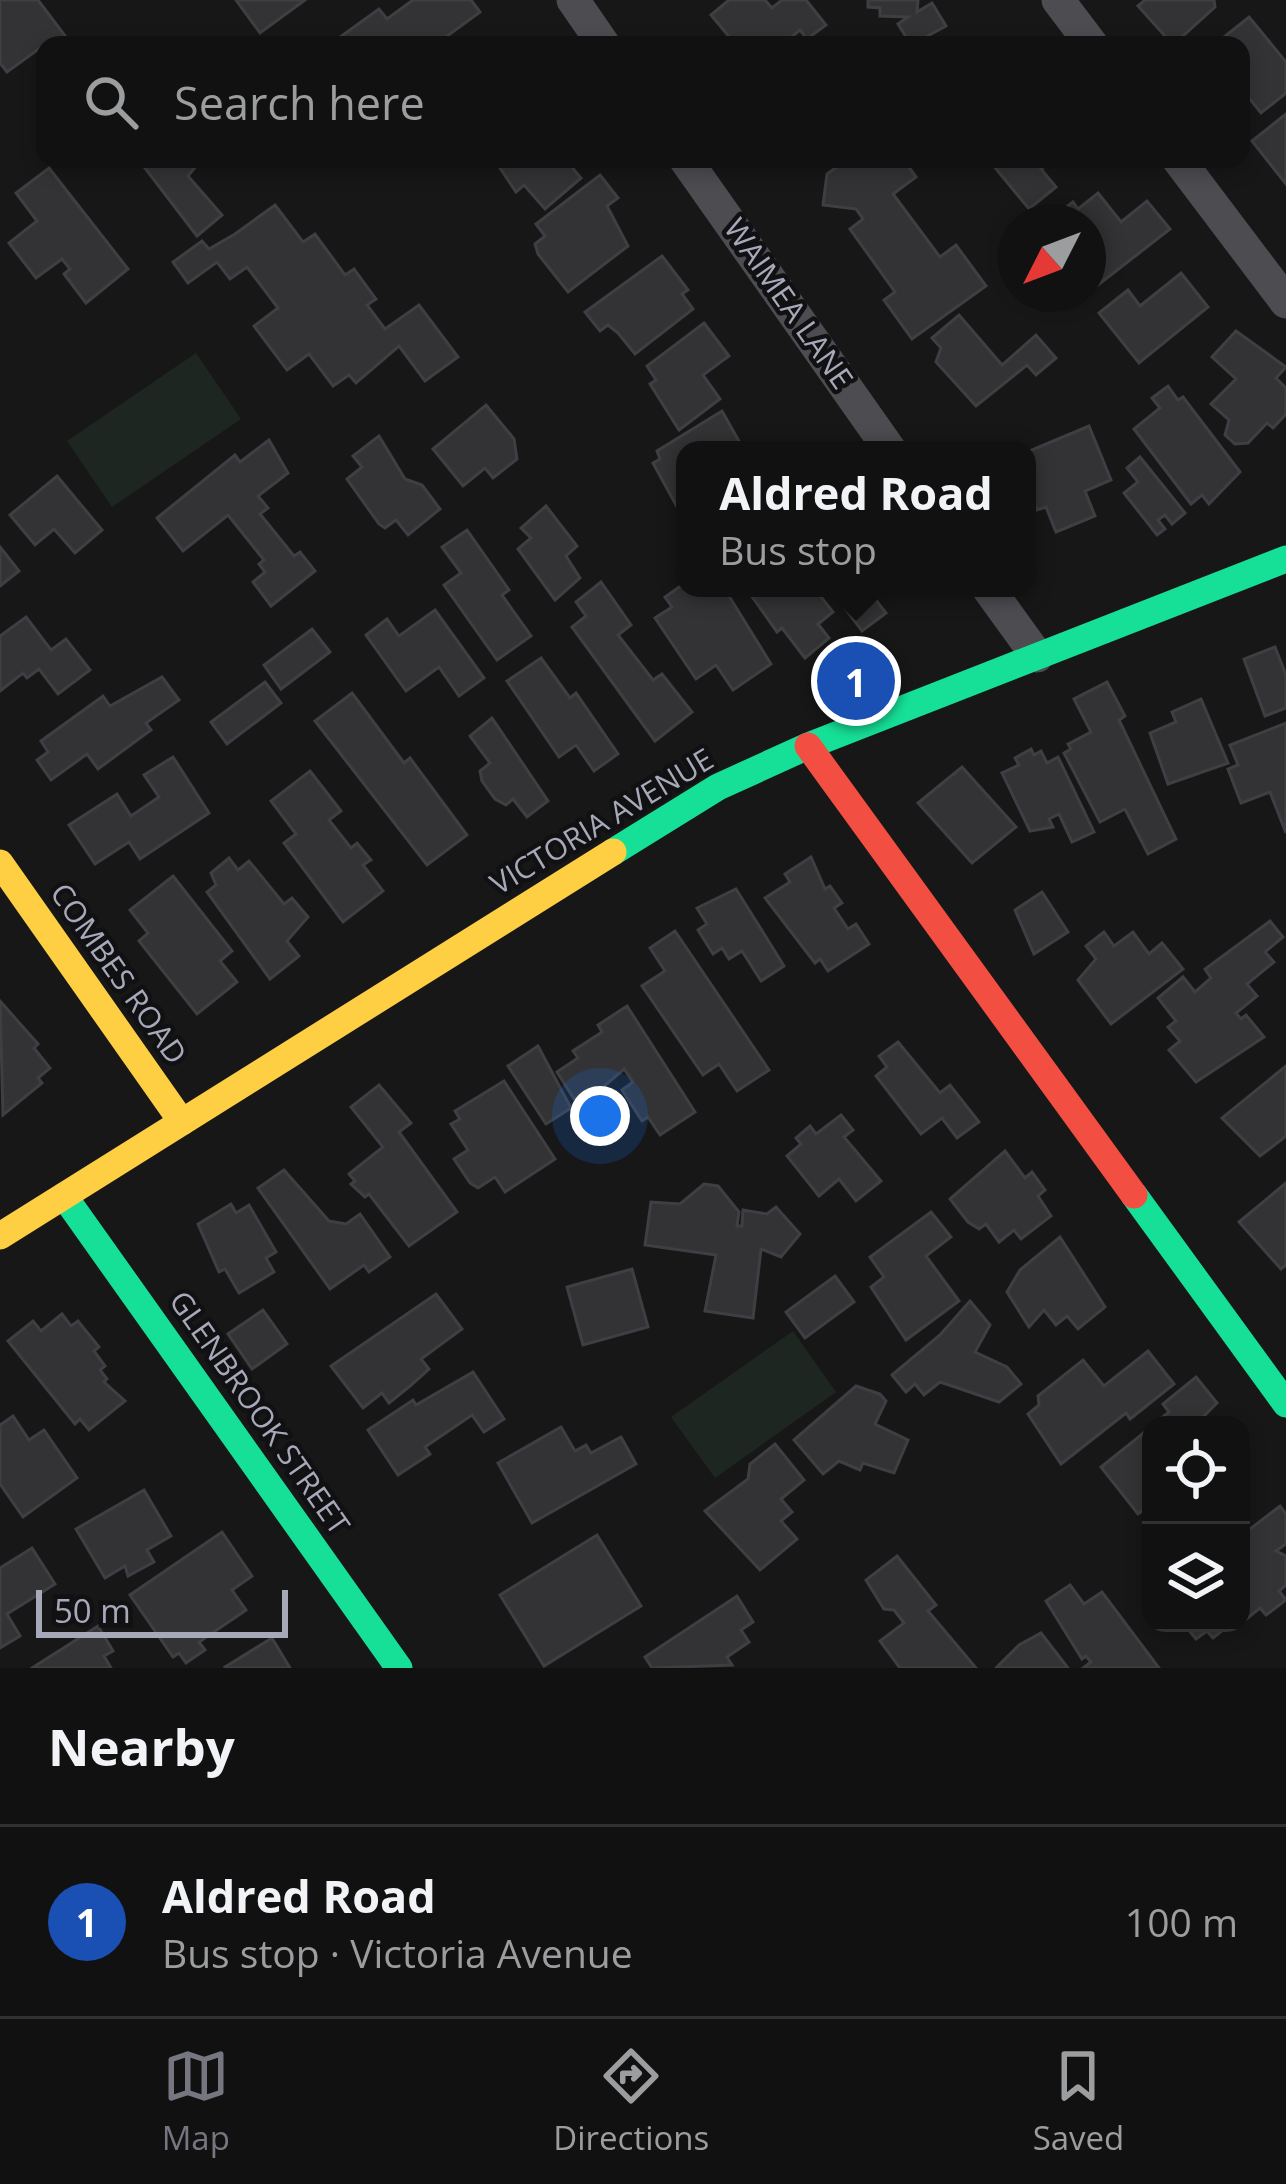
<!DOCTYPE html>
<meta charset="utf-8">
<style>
:root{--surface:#111;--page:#1e1f1f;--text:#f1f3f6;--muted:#9c9d9f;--line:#303131;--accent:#757680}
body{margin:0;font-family:"Open Sans",sans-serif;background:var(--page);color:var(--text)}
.controls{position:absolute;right:36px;bottom:36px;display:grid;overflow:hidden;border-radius:24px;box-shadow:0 6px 18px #0003}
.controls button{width:108px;height:108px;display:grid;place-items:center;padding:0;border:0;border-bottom:3px solid var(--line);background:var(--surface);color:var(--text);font:60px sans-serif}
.compass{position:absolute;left:998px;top:204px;width:108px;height:108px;border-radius:50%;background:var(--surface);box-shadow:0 6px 18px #0003;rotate:228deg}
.scale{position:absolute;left:36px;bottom:30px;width:252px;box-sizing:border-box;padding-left:12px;border:6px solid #a7a9b8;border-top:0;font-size:33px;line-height:42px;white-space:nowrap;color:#a7a9b8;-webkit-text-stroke:9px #111113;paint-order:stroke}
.you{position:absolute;left:600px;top:1116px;width:42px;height:42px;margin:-30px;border:9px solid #fff;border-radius:50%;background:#1a73e8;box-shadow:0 0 0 18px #1a73e833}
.badge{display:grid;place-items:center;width:78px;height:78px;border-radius:50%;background:var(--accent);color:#fff;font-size:39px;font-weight:700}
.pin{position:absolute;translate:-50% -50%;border:6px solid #fff;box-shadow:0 3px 12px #0006}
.popup{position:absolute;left:676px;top:441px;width:360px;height:156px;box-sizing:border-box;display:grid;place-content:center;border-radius:24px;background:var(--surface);filter:drop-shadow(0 3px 9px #0005);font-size:39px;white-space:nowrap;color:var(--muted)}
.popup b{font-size:45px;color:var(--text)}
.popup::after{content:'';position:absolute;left:50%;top:100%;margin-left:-24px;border:24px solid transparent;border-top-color:var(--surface)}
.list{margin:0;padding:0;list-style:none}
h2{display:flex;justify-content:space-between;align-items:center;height:156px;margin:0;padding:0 48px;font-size:51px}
h2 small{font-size:39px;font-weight:400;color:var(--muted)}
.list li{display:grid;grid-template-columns:78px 1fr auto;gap:36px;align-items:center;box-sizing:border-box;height:192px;padding:0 48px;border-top:3px solid var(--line)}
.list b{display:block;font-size:45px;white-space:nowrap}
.list p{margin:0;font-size:39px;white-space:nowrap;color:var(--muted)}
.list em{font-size:39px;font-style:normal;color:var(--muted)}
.icon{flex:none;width:66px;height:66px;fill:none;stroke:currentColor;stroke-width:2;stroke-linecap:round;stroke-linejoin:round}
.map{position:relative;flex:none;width:1286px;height:1668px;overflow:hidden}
.search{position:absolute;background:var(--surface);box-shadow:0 6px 18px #0003;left:36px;right:36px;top:36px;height:132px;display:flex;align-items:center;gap:30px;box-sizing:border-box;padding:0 42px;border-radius:24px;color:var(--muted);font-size:45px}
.sheet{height:348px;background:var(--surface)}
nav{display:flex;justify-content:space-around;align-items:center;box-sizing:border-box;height:168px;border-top:3px solid var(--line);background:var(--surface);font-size:33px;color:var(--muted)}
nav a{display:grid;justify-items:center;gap:6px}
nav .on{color:var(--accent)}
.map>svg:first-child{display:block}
.green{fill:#1e2621}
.building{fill:#333335;stroke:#3f3f43;stroke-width:3}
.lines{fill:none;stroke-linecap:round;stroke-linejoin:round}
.street{stroke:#4c4c51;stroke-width:33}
.fast{stroke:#16e098;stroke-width:27}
.slow{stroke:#ffcf43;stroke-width:27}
.jam{stroke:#f24e42;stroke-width:27}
.labels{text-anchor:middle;stroke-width:9;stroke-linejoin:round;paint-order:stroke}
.street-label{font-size:30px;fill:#a7a9b8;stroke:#111113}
</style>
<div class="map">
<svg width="1286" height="1668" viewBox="0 0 1286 1668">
<rect width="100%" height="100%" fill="#171717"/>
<g class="green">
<path d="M196,353L241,419L112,507L67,441Z"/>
<path d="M793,1331L836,1392L715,1478L671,1417Z"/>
</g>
<g class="building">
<path d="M0,0H38L72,45H45V54L40,48L7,72L0,63Z"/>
<path d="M236,0H305L260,33Z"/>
<path d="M413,0H471L480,12L435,45H329L379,9L387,19Z"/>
<path d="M729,0H765L772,8L782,0H806L826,25L807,39L800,30L782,45H736L711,15Z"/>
<path d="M868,0H918L917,12L932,3L946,26L911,45L898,24L908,17L880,16V8L868,7Z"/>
<path d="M1145,0H1214L1215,7L1173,45L1138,6Z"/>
<path d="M1249,17L1286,62V93L1261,113L1241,88V45H1214Z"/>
<path d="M1286,114V184L1252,141Z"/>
<path d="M138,159H202L188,176L222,215L197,236Z"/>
<path d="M494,159H565L581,178L545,209L524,185L516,192Z"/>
<path d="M903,159L916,177L893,194L940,257L956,245L986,286L912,339L884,300L895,292L850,229L863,219L856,209L823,205L827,174L846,160Z"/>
<path d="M988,159H1053L1041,169L1056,187L1029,209Z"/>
<path d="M49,168L128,269L86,303L64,274L70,269L62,259L36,278L9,243L37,221L16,193Z"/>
<path d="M600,175L618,198L607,206L628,246L568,292L538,254L535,244L545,236L536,224Z"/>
<path d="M1098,193L1121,222L1147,201L1170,229L1089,292L1088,222H1047L1073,202L1078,209Z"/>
<path d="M275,205L303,242L315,234L345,275L354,269L376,299L367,305L385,329L419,305L458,357L425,381L399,346L356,383L349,375L333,386L309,354L287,370L254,326L278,308L247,267L230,279L217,262L188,283L173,262L202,241L209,249L235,234Z"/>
<path d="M662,256L688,290L682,294L693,309L635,354L618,333L608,325L600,331L585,312Z"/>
<path d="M1181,273L1208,307L1139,363L1099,313L1128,290L1140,306Z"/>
<path d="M959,315L1002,365L1036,335L1056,358L1036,375L1027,365L976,406L936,362L941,348L932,338Z"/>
<path d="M704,323L729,356L703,375L720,399L679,430L650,384L656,380L647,366Z"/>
<path d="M1236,331L1286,367L1276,378L1286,388V414L1273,428L1267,423L1248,443L1235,444L1225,435L1229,420L1211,404L1236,379L1212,357Z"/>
<path d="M1168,386L1178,400L1183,397L1240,472L1209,504L1202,495L1191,504L1134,429L1160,408L1152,398Z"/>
<path d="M486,405L514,439L517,459L493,478L485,468L463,486L433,449Z"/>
<path d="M722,411L744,450H685L682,516L653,463L660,459L657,451Z"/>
<path d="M1089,426L1111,480L1085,491L1095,516L1056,532L1046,507L1037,510L1027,487V452Z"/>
<path d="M379,436L405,479L422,485L440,509L408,535L396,520L385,528L379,524L347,479L362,467L353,456Z"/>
<path d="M269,440L288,473L258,496L268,508L260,514L294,556L300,552L315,571L271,606L253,582L265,572L259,564L264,560L228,515L183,551L157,518L235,455L240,462Z"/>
<path d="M1140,457L1185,513L1172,524L1165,515L1158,520L1165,529L1157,535L1124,493L1138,482L1127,468Z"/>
<path d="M57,476L102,530L75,553L54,529L35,545L10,515Z"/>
<path d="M546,506L577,546L566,556L580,578L555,600L518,549L531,538L521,528Z"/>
<path d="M467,530L509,590L502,595L531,636L497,660L444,585L461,573L442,547Z"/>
<path d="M0,547L19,571L0,586Z"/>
<path d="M601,582L631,625L618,635L653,680L662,674L692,712L655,741L572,627L586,616L576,602Z"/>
<path d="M685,583V588H724L771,664L733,690L716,665L696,679L655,618L672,607L665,597Z"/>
<path d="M746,588H814L833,612L818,624L829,638L805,658L782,628L777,632Z"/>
<path d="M830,588H890L875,599L886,613L862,631Z"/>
<path d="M435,610L484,678L459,696L439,667L406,691L366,635L387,619L399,636Z"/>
<path d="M26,617L51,650L66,639L90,670L58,694L39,669L27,678L23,673L0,691V636Z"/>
<path d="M312,629L330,652L281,689L264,665Z"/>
<path d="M1275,647L1286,675V708L1265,716L1244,659Z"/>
<path d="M541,658L570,698L576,693L618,754L594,771L576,745L559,757L507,681Z"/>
<path d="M162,677L179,700L146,723L151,730L98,769L87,754L51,780L37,760L48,752L41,741L103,696L110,706Z"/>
<path d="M265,682L281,703L227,744L211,722Z"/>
<path d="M1107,682L1125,716L1119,720L1176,839L1148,854L1125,809L1100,822L1064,753L1071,749L1068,744L1091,732L1074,699Z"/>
<path d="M352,693L404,763L410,758L467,835L427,865L315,721Z"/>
<path d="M1201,699L1228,763L1168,784L1150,733L1176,722L1172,712Z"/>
<path d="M492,718L548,801L527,817L513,799L506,805L495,799L482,781L480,771L490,763L470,736Z"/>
<path d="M1286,723V833L1270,792L1241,803L1228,769L1238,765L1230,745Z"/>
<path d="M1031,749L1034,755L1041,751L1047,763L1058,757L1094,832L1072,842L1059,814L1049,819L1053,827L1030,831L1002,773L1019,765L1015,758Z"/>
<path d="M173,757L209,813L140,859L129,842L95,864L69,825L117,794L131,816L159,797L144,775Z"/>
<path d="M962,767L1016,827L972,863L918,803Z"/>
<path d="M310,771L341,811L329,820L351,848L357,843L371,860L363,865L383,891L343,922L284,843L296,834L271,801Z"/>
<path d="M811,857L825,889L830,886L842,903L834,908L848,929L856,924L869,944L828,971L820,959L815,963L765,898L790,882L785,874Z"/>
<path d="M229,858L238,870L249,861L284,904L292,898L308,917L287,941L299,956L270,979L207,892L216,885L211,873Z"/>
<path d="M173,876L232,951L220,961L237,982L197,1014L139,941L148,933L130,910Z"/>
<path d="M736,889L784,966L761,981L742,951L729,959L722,948L713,954L698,930L707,924L697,908Z"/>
<path d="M1042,892L1068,932L1034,954L1015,910Z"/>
<path d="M1270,921L1283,937L1265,952L1274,962L1247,984L1257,996L1236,1013L1241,1019L1246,1015L1264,1037L1196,1082L1169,1050L1180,1041L1168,1027L1176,1021L1158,998L1183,977L1195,992L1211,978L1205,969Z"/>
<path d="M675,931L769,1070L737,1091L719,1064L703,1075L642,986L665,971L650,948Z"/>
<path d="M1104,932L1114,946L1133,932L1149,954L1162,943L1183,969L1111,1024L1078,980L1096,959L1086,946Z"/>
<path d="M0,1001L38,1044L34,1048L50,1068L38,1078L42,1083L3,1115Z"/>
<path d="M627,1006L695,1112L660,1135L648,1117L642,1121L622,1090L633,1082L624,1069L595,1094L592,1088L574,1099L557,1072L578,1058L573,1051L602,1032L598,1025Z"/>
<path d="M898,1042L940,1093L950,1085L979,1122L957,1138L942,1118L921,1134L876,1076L887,1067L879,1056Z"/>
<path d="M538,1046L571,1108L546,1124L508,1066Z"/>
<path d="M1286,1066V1136L1260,1156L1222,1118Z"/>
<path d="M504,1081L555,1159L505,1192L495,1177L478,1188L470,1183L454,1159L468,1150L451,1124L460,1119L455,1111Z"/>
<path d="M379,1085L411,1123L399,1132L457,1212L409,1246L369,1194L365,1197L351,1184L355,1181L349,1174L383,1147L351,1107Z"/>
<path d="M841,1115L853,1130L844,1137L881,1181L856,1201L839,1179L819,1196L787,1156L801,1144L796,1138L810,1126L816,1134Z"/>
<path d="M1005,1151L1025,1178L1032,1172L1045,1190L1038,1196L1051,1216L1021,1239L1014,1230L999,1242L986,1224L979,1229L968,1222L950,1199Z"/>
<path d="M284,1170L329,1221L346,1224L360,1214L390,1257L369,1272L364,1265L330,1289L258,1188Z"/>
<path d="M1286,1183V1265L1281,1269L1239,1222Z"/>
<path d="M704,1184L718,1186L739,1212L737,1226H742L743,1210L767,1214L776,1207L800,1234L781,1257L761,1249L753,1318L705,1311L716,1255L645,1245L651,1202L680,1204Z"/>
<path d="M231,1204L236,1213L249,1205L276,1252L266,1258L274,1272L239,1293L225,1269L219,1272L198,1224Z"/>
<path d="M931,1212L951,1237L926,1256L959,1301L906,1340L871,1287L884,1277L870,1257Z"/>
<path d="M1060,1237L1105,1307L1078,1329L1067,1316L1056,1325L1044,1310L1029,1327L1007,1292L1020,1270Z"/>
<path d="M632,1269L648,1327L583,1345L567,1287Z"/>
<path d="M835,1276L854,1302L805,1338L786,1312Z"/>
<path d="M436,1294L462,1329L421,1359L429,1369L410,1386L389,1403L382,1393L363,1408L331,1366Z"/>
<path d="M970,1301L990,1325L975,1352L1007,1367L1021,1384L999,1402L940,1382L924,1395L915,1384L906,1392L892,1375L940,1335Z"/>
<path d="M263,1310L287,1344L252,1369L228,1334Z"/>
<path d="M62,1314L71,1326L78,1321L99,1347L94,1351L105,1366L100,1370L107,1379L104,1382L125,1401L89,1430L80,1419L75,1424L8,1341L33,1321L41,1331Z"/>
<path d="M1148,1351L1174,1384L1130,1419L1126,1413L1061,1464L1028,1414L1039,1405L1038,1396L1083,1360L1104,1386Z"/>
<path d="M473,1372L504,1419L484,1432L472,1415L425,1447L430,1454L398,1475L368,1430L413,1400L416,1405Z"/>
<path d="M1196,1377L1217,1403L1195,1425H1153L1169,1412L1163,1404Z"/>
<path d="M856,1386L880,1394L886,1401L875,1424L908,1440L894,1473L863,1463L860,1470L839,1461L823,1474L794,1440Z"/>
<path d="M13,1416L29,1440L44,1430L77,1478L23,1517L0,1484V1425Z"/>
<path d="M561,1427L575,1451L586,1445L591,1453L621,1437L636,1464L532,1523L498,1463Z"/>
<path d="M1151,1427V1504L1138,1514L1101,1467Z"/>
<path d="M775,1444L804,1480L781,1499L792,1512L781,1521L797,1539L760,1570L705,1511L748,1479L750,1464Z"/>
<path d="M144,1490L171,1536L147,1550L154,1562L128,1576L125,1566L105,1578L76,1529Z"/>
<path d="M1280,1506L1286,1514V1544L1276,1551L1286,1556V1585L1279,1591L1286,1600L1266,1615L1260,1608L1244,1621L1241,1536Z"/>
<path d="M222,1532L252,1576L232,1590L246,1610L199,1642L205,1650L186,1663L179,1653L173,1657L130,1595Z"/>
<path d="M597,1535L641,1606L544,1666L500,1595Z"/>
<path d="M32,1548L55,1584L7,1614L20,1636L0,1648V1568Z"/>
<path d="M897,1556L936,1605L928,1611L976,1668H900L880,1641L904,1623L894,1610L884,1609L866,1580Z"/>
<path d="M1070,1585L1084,1604L1102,1592L1159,1668H1083L1091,1662L1086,1656L1082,1659L1046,1601Z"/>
<path d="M737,1596L753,1622L741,1630L749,1642L727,1657L732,1665L652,1668L645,1657Z"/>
<path d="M1183,1623H1232L1213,1638L1207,1631L1196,1639Z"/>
<path d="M98,1626L113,1651L104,1656L111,1668H32Z"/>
<path d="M1041,1633L1068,1668H996L1019,1645Z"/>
<path d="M272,1638L290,1668H226L225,1667Z"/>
</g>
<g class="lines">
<g class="street">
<path d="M573,0L604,45"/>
<path d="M1058,0L1092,45"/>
<path d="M685,159L890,450"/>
<path d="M1178,159L1286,302"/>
<path d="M988,588L1037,656"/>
</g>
<g class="fast">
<path d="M613,852L718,787L808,746L1286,559"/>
<path d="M1134,1195L1286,1404"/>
<path d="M64,1196L399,1668"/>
</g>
<g class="slow">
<path d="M0,863L182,1122"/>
<path d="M0,1236L613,852"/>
</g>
<path class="jam" d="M808,746L1134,1195"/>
</g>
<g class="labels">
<g class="street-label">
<text transform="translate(788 304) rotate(55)" y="10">WAIMEA LANE</text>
<text transform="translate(602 822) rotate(-31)" y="10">VICTORIA AVENUE</text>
<text transform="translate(118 974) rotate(55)" y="10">COMBES ROAD</text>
<text transform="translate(259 1413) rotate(55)" y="10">GLENBROOK STREET</text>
</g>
</g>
</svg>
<div class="controls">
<button><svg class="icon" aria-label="locate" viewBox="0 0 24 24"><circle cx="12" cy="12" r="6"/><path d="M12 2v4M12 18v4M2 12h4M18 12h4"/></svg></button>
<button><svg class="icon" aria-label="layers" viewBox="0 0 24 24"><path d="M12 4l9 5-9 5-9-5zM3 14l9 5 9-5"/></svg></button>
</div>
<svg class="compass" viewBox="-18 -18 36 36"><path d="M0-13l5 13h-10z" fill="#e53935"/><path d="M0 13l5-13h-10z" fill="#9c9d9f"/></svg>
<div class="scale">50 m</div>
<div class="you"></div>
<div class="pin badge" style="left:856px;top:681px;background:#1a4fb4">1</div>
<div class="popup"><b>Aldred Road</b>Bus stop</div>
<div class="search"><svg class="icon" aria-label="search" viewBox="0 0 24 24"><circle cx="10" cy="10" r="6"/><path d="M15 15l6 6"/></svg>Search here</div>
</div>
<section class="sheet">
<h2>Nearby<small></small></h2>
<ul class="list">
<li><span class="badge" style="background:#1a4fb4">1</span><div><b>Aldred Road</b><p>Bus stop · Victoria Avenue</p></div><em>100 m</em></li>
</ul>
</section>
<nav>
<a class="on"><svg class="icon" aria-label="map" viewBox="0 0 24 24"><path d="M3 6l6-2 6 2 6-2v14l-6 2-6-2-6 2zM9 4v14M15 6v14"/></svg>Map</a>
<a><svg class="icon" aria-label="directions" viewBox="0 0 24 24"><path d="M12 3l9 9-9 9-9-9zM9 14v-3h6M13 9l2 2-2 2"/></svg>Directions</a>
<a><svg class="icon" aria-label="saved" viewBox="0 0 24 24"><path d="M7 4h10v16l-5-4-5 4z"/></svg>Saved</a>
</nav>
